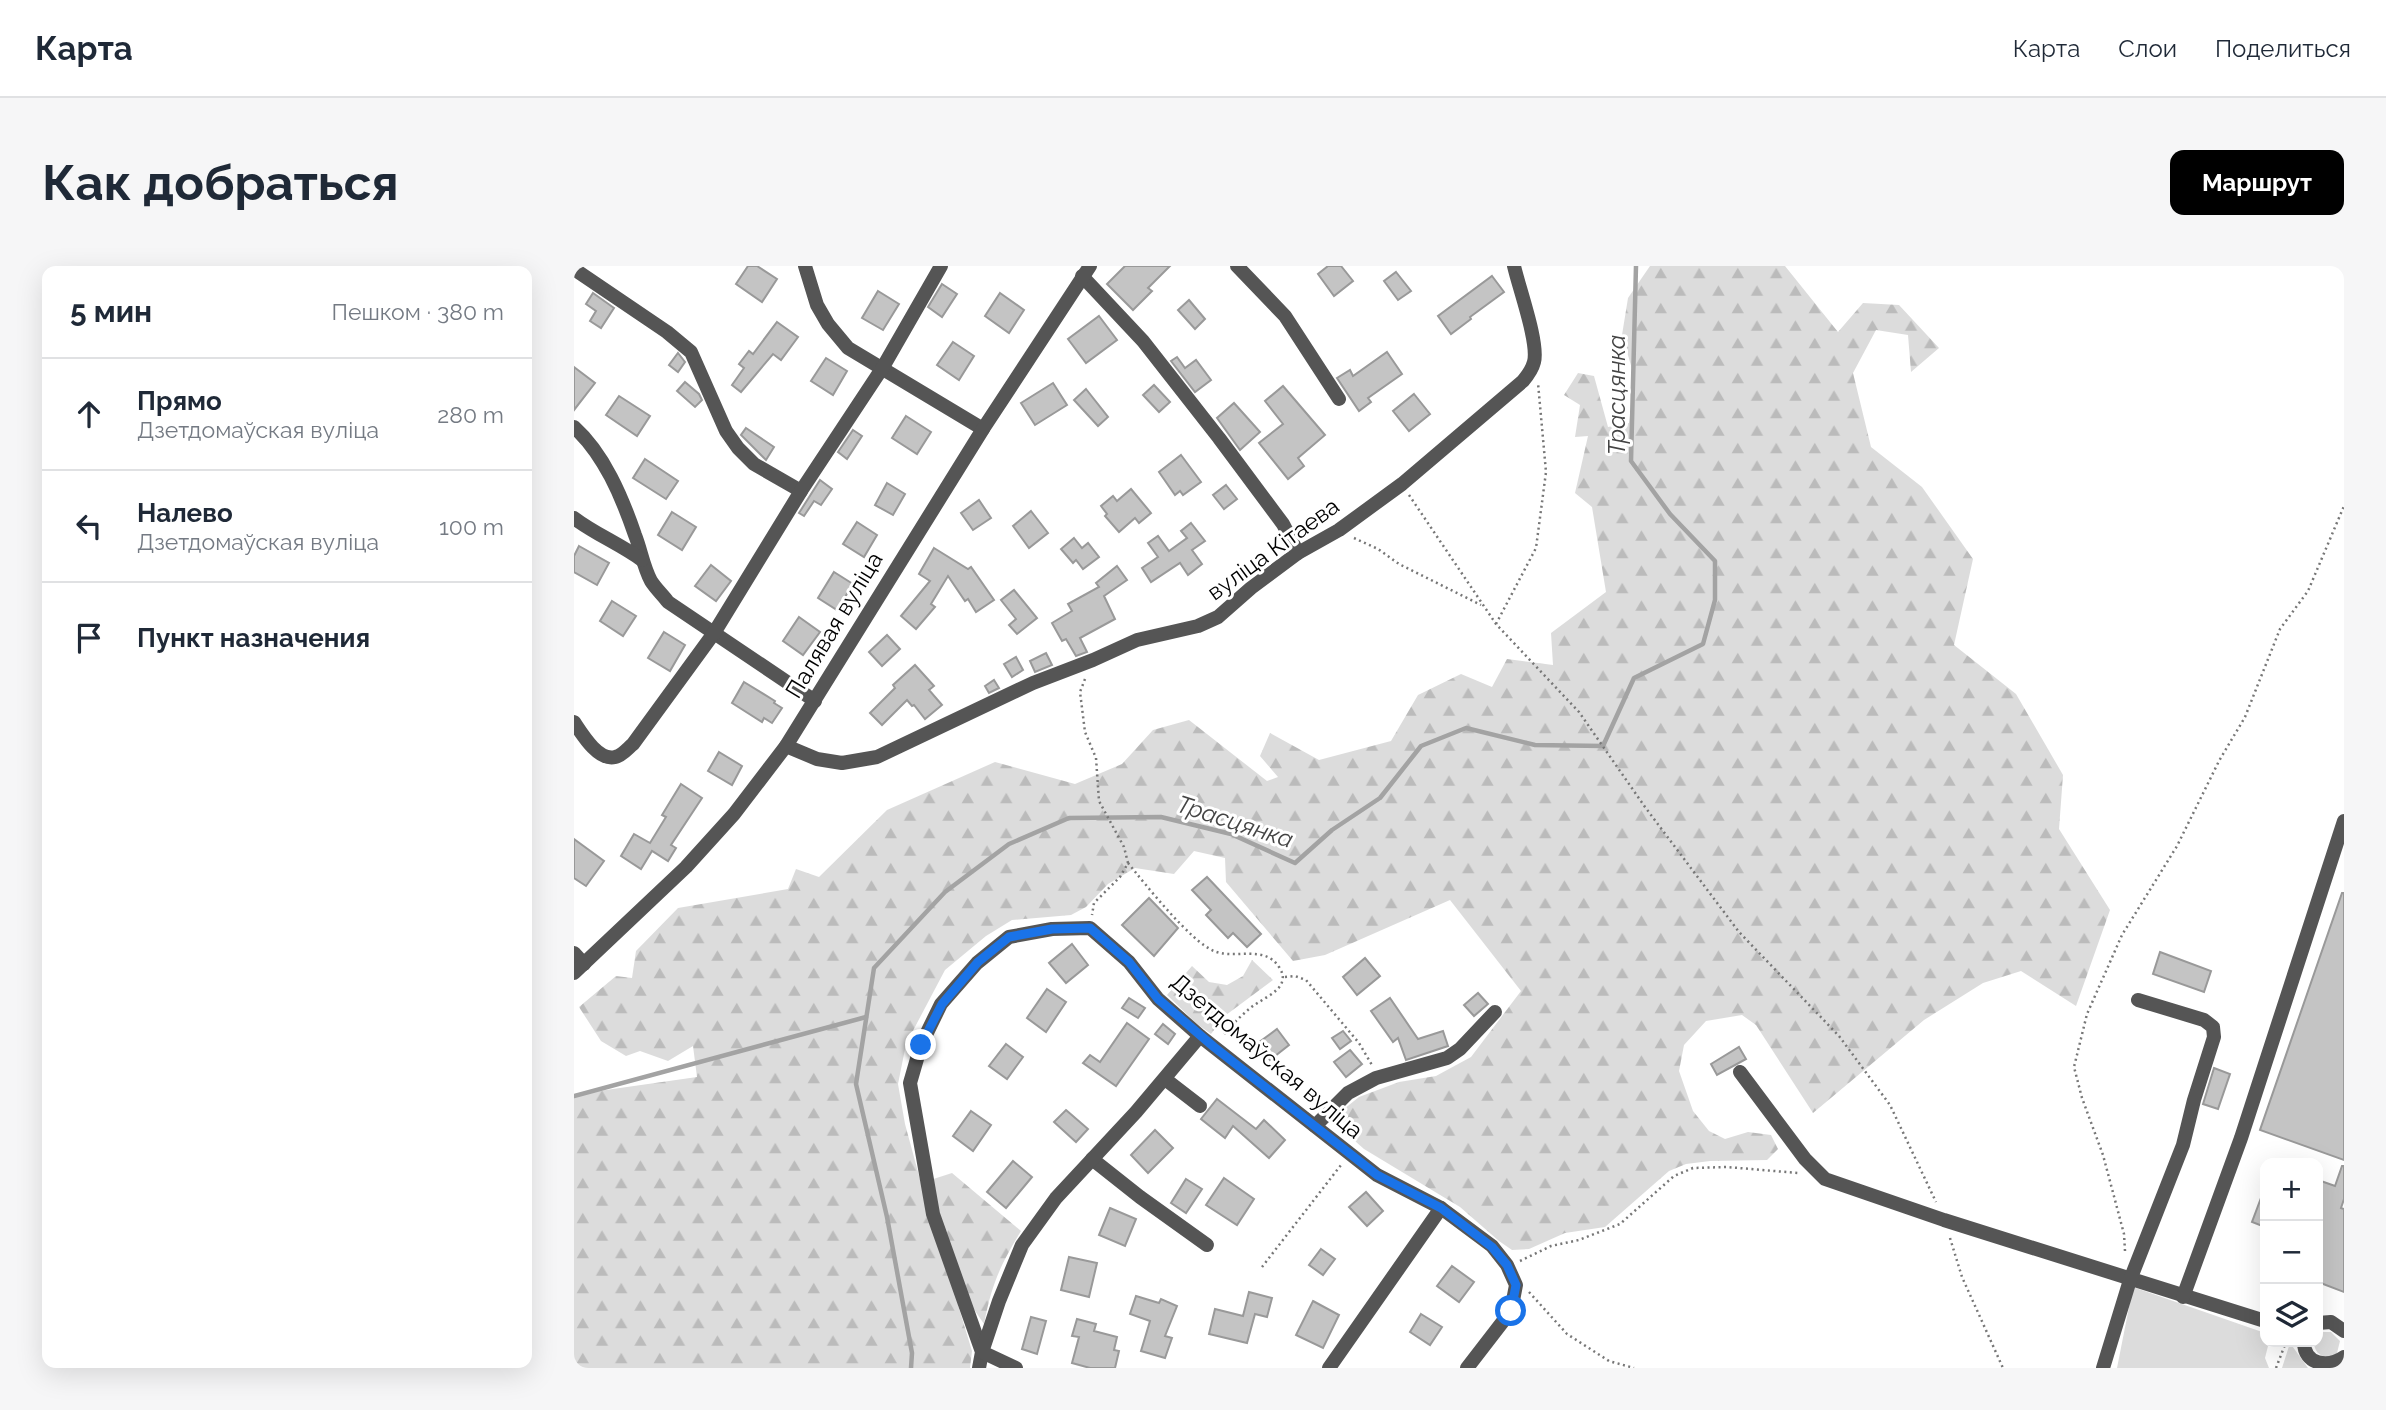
<!DOCTYPE html>
<html lang="ru">
<meta charset="utf-8">
<style>
:root{--surface:#fff;--page:#f6f6f7;--text:#1f2937;--muted:#747a83;--line:#e0e1e3;--accent:#000}
body{margin:0;font-family:Raleway,sans-serif;background:var(--page);color:var(--text)}
.controls{position:absolute;right:21px;bottom:21px;display:grid;overflow:hidden;border-radius:14px;box-shadow:0 7px 28px #0002}
.controls button{width:63px;height:63px;display:grid;place-items:center;padding:0;border:0;border-bottom:2px solid var(--line);background:var(--surface);color:var(--text);font:35px sans-serif}
.stop{position:absolute;width:21px;height:21px;margin:-16px;border:5px solid #1a73e8;border-radius:50%;background:#fff}
.stop.end{background:#1a73e8;border-color:#fff;box-shadow:0 2px 7px #0008}
.list{margin:0;padding:0;list-style:none}
h2{display:flex;justify-content:space-between;align-items:center;height:91px;margin:0;padding:0 28px;font-size:30px}
h2 small{font-size:23px;font-weight:400;color:var(--muted)}
.list li{display:grid;grid-template-columns:46px 1fr auto;gap:21px;align-items:center;box-sizing:border-box;height:112px;padding:0 28px;border-top:2px solid var(--line)}
.list b{display:block;font-size:26px;white-space:nowrap}
.list p{margin:0;font-size:23px;white-space:nowrap;color:var(--muted)}
.list em{font-size:23px;font-style:normal;color:var(--muted)}
.icon{flex:none;width:38px;height:38px;fill:none;stroke:currentColor;stroke-width:2;stroke-linecap:round;stroke-linejoin:round}
.map{position:relative;flex:none;width:1770px;height:1102px;overflow:hidden;border-radius:14px}
header{display:flex;align-items:center;gap:42px;box-sizing:border-box;height:98px;padding:0 35px;background:var(--surface);border-bottom:2px solid var(--line)}
header strong{font-size:33px}
nav{display:flex;gap:38px;margin-inline-start:auto;font-size:24px}
.intro{display:flex;align-items:center;justify-content:space-between;box-sizing:border-box;height:168px;padding:0 42px}
h1{margin:0;font-size:49px}
.button{padding:18px 32px;border-radius:14px;background:var(--accent);color:#fff;font-size:24px;font-weight:700}
main{display:flex;gap:42px;padding:0 42px}
aside{flex:1;background:var(--surface);border-radius:14px;box-shadow:0 7px 28px #0002}
.map>svg:first-child{display:block}
.green{fill:#dcdcdc}
.forest{fill:url(#forest-firs)}
.lines{fill:none;stroke-linecap:round;stroke-linejoin:round}
.stream{stroke:#a3a3a3;stroke-width:4.5}
.building{fill:#c4c4c4;stroke:#999;stroke-width:2}
.path{stroke:#777;stroke-width:2.5;stroke-dasharray:2 3.5;stroke-linecap:butt}
.minor{stroke:#555;stroke-width:14}
.route{stroke:#1a73e8;stroke-width:9}
.labels{text-anchor:middle;stroke-width:6;stroke-linejoin:round;paint-order:stroke}
.street-label{font-size:23px;fill:#000;stroke:#fff}
.water-label{font-size:24px;font-style:italic;fill:#444;stroke:#fff}
</style>
<header>
<strong>Карта</strong>
<nav><a>Карта</a><a>Слои</a><a>Поделиться</a></nav>
</header>
<div class="intro"><h1>Как добраться</h1><a class="button">Маршрут</a></div>
<main>
<aside>
<h2>5 мин<small>Пешком · 380 m</small></h2>
<ul class="list">
<li><svg class="icon" aria-label="ahead" viewBox="0 0 24 24"><path d="M12 20V5M6 11l6-6 6 6"/></svg><div><b>Прямо</b><p>Дзетдомаўская вуліца</p></div><em>280 m</em></li>
<li><svg class="icon" aria-label="left" viewBox="0 0 24 24"><path d="M17 20v-9H6M10 6l-5 5 5 5"/></svg><div><b>Налево</b><p>Дзетдомаўская вуліца</p></div><em>100 m</em></li>
<li><svg class="icon" aria-label="arrive" viewBox="0 0 24 24"><path d="M6 21V4h12l-3 4 3 4H6"/></svg><div><b>Пункт назначения</b></div></li>
</ul>
</aside>
<div class="map">
<svg width="1770" height="1102" viewBox="0 0 1770 1102">
<defs>
<pattern id="forest-firs" width="22" height="20" patternUnits="userSpaceOnUse" patternTransform="scale(1.75)"><rect width="22" height="20" fill="#dcdcdc"/><path d="M5 1l3.5 6h-7zM16 11l3.5 6h-7z" fill="#bbb"/></pattern>
</defs>
<rect width="100%" height="100%" fill="#fff"/>
<g class="green">
<path d="M1559,1021L1691,1067V1076H1695L1691,1092L1695,1102H1543Z"/>
<path d="M1749,1066H1757L1766,1075L1763,1087C1752,1095 1740,1089 1740,1076H1744V1070Z"/>
<path d="M1716,1077L1734,1102H1708Z"/>
</g>
<g class="forest">
<path d="M1076,0H1211L1264,66L1289,37L1325,39L1365,82L1337,106L1334,69L1302,64L1279,107L1297,181L1348,221L1399,293L1380,379L1442,428L1489,509L1485,563L1536,644L1502,740L1447,705L1409,717L1350,754L1239,847L1182,759L1168,749L1132,755L1110,779L1105,805L1119,845L1135,865L1151,873L1174,866L1197,869L1204,883L1193,894L1136,895L1112,898L1095,905L1031,961L991,967L955,983L938,984L925,975L886,941L790,883L773,868L768,855L770,843L785,831L825,816L862,810L897,791L947,725L876,634L751,689L719,695L652,616L651,592L620,585L600,608L561,602L534,618L512,641L497,649L438,654L412,670L371,704L332,778L324,818L331,858L347,917L378,907L447,965C426,1000 418,1017 410,1058L395,1036L384,1039L398,1085L396,1102H0V832L11,827L123,811L119,780L94,795L66,785L52,790L27,775L5,741L42,710L58,712L62,685L104,642L214,623L222,603L245,611L313,544L421,496L501,518L548,498L579,464L615,454L693,515L704,511L686,490L696,467L745,494L817,475L844,429L887,408L918,421L933,393L979,399L977,367L1032,326L1018,241L1001,227L1014,170L1001,171L1006,139L990,129L1004,107L1020,110L1034,161L1055,157L1061,113L1048,69L1054,32Z"/>
<path d="M678,694L699,714L652,749L637,768L623,758L593,729L618,700L635,716L653,719L669,710Z"/>
</g>
<g class="lines">
<g class="stream">
<path d="M0,830L292,751"/>
<path d="M337,1102L338,1087L313,951L282,818L300,702L371,626L435,578L495,552L587,551L657,568L721,597L758,564L806,532L847,480L892,462L961,479L1029,480L1060,412L1129,378L1141,334V295L1096,248L1057,195L1062,0"/>
</g>
</g>
<g class="building">
<path d="M174,0H183L203,13L188,36L162,18Z"/>
<path d="M551,0H596L574,22L578,25L559,44L533,18Z"/>
<path d="M754,0H767L779,15L760,30L744,8Z"/>
<path d="M822,6L837,25L824,34L810,15Z"/>
<path d="M918,10L930,26L896,51L897,53L877,68L864,50Z"/>
<path d="M368,18L383,28L368,51L354,41Z"/>
<path d="M304,25L325,38L309,64L288,52Z"/>
<path d="M19,27L40,42L27,62L16,55L22,45L12,38Z"/>
<path d="M426,27L450,44L435,67L411,50Z"/>
<path d="M615,34L631,53L621,63L604,44Z"/>
<path d="M525,50L543,74L512,97L494,73Z"/>
<path d="M203,56L224,71L207,94L199,88L167,126L158,119L170,102L165,98L175,85L179,88Z"/>
<path d="M379,76L400,90L385,114L363,99Z"/>
<path d="M813,86L828,108L794,132L797,136L785,145L763,112L776,104L779,110Z"/>
<path d="M104,87L111,96L104,106L95,99Z"/>
<path d="M603,91L611,102L622,94L637,114L621,126L597,95Z"/>
<path d="M252,92L273,105L259,129L237,115Z"/>
<path d="M0,101L21,117L0,144Z"/>
<path d="M111,116L125,128L128,134L121,141L103,125Z"/>
<path d="M479,117L493,139L461,159L447,137Z"/>
<path d="M580,119L596,136L585,146L569,129Z"/>
<path d="M709,120L751,169L724,192L730,200L714,213L685,177L709,158L691,135Z"/>
<path d="M512,123L534,151L524,160L500,134Z"/>
<path d="M840,128L856,148L835,165L819,145Z"/>
<path d="M45,130L76,150L63,170L32,149Z"/>
<path d="M660,137L686,166L666,184L643,152Z"/>
<path d="M332,150L357,166L343,188L318,172Z"/>
<path d="M172,162L200,181L192,194L167,169Z"/>
<path d="M279,164L288,170L273,193L264,186Z"/>
<path d="M607,189L627,216L609,229L606,225L601,229L585,206Z"/>
<path d="M71,193L104,215L92,233L59,212Z"/>
<path d="M246,214L258,223L247,239L240,235L230,250L225,247Z"/>
<path d="M313,217L331,228L319,249L301,239Z"/>
<path d="M652,219L663,233L650,243L639,229Z"/>
<path d="M557,223L577,247L565,257L561,252L545,266L531,250L533,248L527,240L539,230L543,235Z"/>
<path d="M405,234L417,252L399,264L387,247Z"/>
<path d="M457,245L474,267L455,282L439,260Z"/>
<path d="M98,246L122,261L108,284L84,269Z"/>
<path d="M283,256L303,269L290,291L269,278Z"/>
<path d="M617,257L631,275L618,284L628,298L614,309L606,297L577,316L568,302L584,291L574,277L584,270L595,285L613,272L607,265Z"/>
<path d="M500,272L508,282L514,277L525,291L509,303L502,294L499,297L487,283Z"/>
<path d="M5,280L35,297L23,319L0,306V290Z"/>
<path d="M360,282L394,303L397,301L420,334L402,346L394,333L391,335L374,310L357,338L361,341L342,363L327,350L356,315L345,308Z"/>
<path d="M137,299L157,315L142,335L121,320Z"/>
<path d="M543,300L553,314L530,330L541,353L506,372L513,386L502,390L492,373L488,375L478,357L498,345L494,338L525,321L522,317Z"/>
<path d="M260,306L279,318L263,344L244,332Z"/>
<path d="M440,324L463,352L443,368L435,359L442,353L427,334Z"/>
<path d="M38,335L62,350L49,370L26,355Z"/>
<path d="M225,351L246,366L229,389L209,375Z"/>
<path d="M90,366L111,379L96,405L74,392Z"/>
<path d="M313,369L326,383L308,400L295,386Z"/>
<path d="M472,387L478,399L461,406L456,395Z"/>
<path d="M442,391L449,404L438,411L430,398Z"/>
<path d="M341,399L360,420L355,424L368,439L351,453L340,439L338,440L333,434L308,459L296,447L321,422L319,419Z"/>
<path d="M420,414L425,422L415,427L411,420Z"/>
<path d="M170,416L201,435L200,437L208,442L198,457L190,452L188,456L158,437Z"/>
<path d="M145,486L168,500L158,519L134,505Z"/>
<path d="M107,518L128,532L97,579L102,582L94,595L78,585L67,603L47,590L60,568L76,577L92,551L88,549Z"/>
<path d="M0,573L30,595L12,620L0,612Z"/>
<path d="M633,611L687,668L673,681L659,667L654,672L632,649L637,644L618,624Z"/>
<path d="M1768,627H1770V894L1686,864Z"/>
<path d="M575,632L604,662L580,690L548,659Z"/>
<path d="M498,678L514,699L492,717L475,697Z"/>
<path d="M1586,686L1637,705L1630,726L1579,708Z"/>
<path d="M791,692L806,710L783,729L769,711Z"/>
<path d="M473,723L492,736L472,766L453,752Z"/>
<path d="M904,727L914,738L900,750L890,739Z"/>
<path d="M555,732L571,742L564,752L548,742Z"/>
<path d="M816,732L844,773L869,765L874,780L832,794L824,772L819,776L797,745Z"/>
<path d="M553,757L575,773L542,820L509,797L516,789L526,796Z"/>
<path d="M589,758L601,768L594,778L581,768Z"/>
<path d="M703,763L715,779L696,794L684,777Z"/>
<path d="M769,765L777,775L766,783L758,772Z"/>
<path d="M432,778L449,791L433,813L415,800Z"/>
<path d="M1165,781L1172,793L1143,809L1137,798Z"/>
<path d="M776,784L788,798L772,811L760,796Z"/>
<path d="M1640,802L1656,808L1644,843L1629,838Z"/>
<path d="M643,833L682,863L690,854L711,874L695,892L659,860L651,872L627,853Z"/>
<path d="M492,844L514,863L502,876L480,856Z"/>
<path d="M397,845L417,859L399,885L379,870Z"/>
<path d="M581,864L599,882L574,907L557,889Z"/>
<path d="M439,895L458,911L432,942L413,926Z"/>
<path d="M1768,900H1770V933L1767,942L1770,943V1026L1744,1016V914L1761,920Z"/>
<path d="M650,912L680,933L663,959L632,939Z"/>
<path d="M612,913L628,923L612,947L597,937Z"/>
<path d="M1690,924L1691,925V961L1678,956Z"/>
<path d="M792,926L809,945L793,960L775,941Z"/>
<path d="M536,942L562,953L551,980L525,969Z"/>
<path d="M747,983L761,993L749,1009L735,999Z"/>
<path d="M495,991L523,997L515,1031L487,1024Z"/>
<path d="M878,1000L900,1016L885,1036L863,1020Z"/>
<path d="M675,1026L698,1032L693,1051L681,1048L673,1077L635,1068L641,1043L669,1050Z"/>
<path d="M562,1030L585,1037L587,1033L603,1040L591,1070L598,1072L591,1092L567,1085L576,1055L556,1048Z"/>
<path d="M739,1035L765,1049L749,1082L722,1069Z"/>
<path d="M847,1048L868,1061L856,1079L836,1066Z"/>
<path d="M457,1051L472,1055L463,1088L448,1083Z"/>
<path d="M503,1053L522,1058L520,1065L543,1071L540,1084L545,1085L541,1102H516L498,1097L505,1071L498,1070Z"/>
</g>
<g class="lines">
<g class="path">
<path d="M835,229L922,358L1005,446L1071,541L1165,666L1265,770L1316,839L1362,936"/>
<path d="M780,272L804,283L825,298L907,339"/>
<path d="M922,358L962,282L972,206L964,117"/>
<path d="M511,413L506,426L511,466L522,492L525,535L550,581L554,597L546,611L520,637L518,649"/>
<path d="M554,597C571,618 617,676 640,685C660,694 690,678 705,701C708,706 710,710 708,716C705,727 684,735 675,743C666,751 657,759 649,770"/>
<path d="M711,711L721,710L732,714L785,777L798,799"/>
<path d="M1376,972L1388,1011L1429,1102"/>
<path d="M1551,985L1550,968L1529,889L1508,832L1500,801L1513,748L1548,669L1603,580L1645,495L1671,451L1706,363L1734,325L1770,240"/>
<path d="M946,995L977,980L1005,974L1046,958L1100,910L1119,902L1153,901L1224,907"/>
<path d="M688,1001L767,899"/>
<path d="M955,1026L993,1068L1035,1095L1060,1102"/>
<path d="M1702,1102L1712,1076"/>
</g>
<g class="minor">
<path d="M231,0L243,39L254,58L274,82L409,163"/>
<path d="M663,0L711,50L765,133"/>
<path d="M0,3L93,66L117,86L152,165L164,182L180,198L227,225"/>
<path d="M508,10L569,75L645,172L709,258L724,287"/>
<path d="M0,161C30,188 48,231 61,269C67,284 69,300 77,315C82,323 89,329 94,336L241,435"/>
<path d="M0,252C21,268 46,278 68,294"/>
<path d="M0,456C8,468 24,495 41,491C48,490 54,482 59,478L140,367L227,225L309,101L367,0"/>
<path d="M212,480L243,493L268,497L303,491L459,417L519,394L563,374L624,360L644,351L677,322L724,287L765,264L828,218L949,115C954,109 958,104 960,96C965,77 945,22 940,0"/>
<path d="M0,687L10,698"/>
<path d="M0,707L112,601L160,548L212,480L409,163L516,0"/>
<path d="M1166,806L1231,893L1251,913L1370,954L1691,1055"/>
<path d="M591,813L626,840"/>
<path d="M741,860L774,827L802,812L873,792L886,783L921,746"/>
<path d="M518,893L566,931L633,979"/>
<path d="M1609,1031L1667,872L1770,555"/>
<path d="M1744,1057L1757,1056L1770,1065"/>
<path d="M1730,1076C1730,1099 1754,1102 1770,1091"/>
<path d="M405,1102L408,1086L359,948L336,817L347,779L367,738L403,697L435,671L478,663L516,662L555,696L584,733L626,770L803,909L867,942L918,980L933,999L942,1019L937,1045L893,1102"/>
<path d="M442,1102L408,1086L425,1035L448,979L482,932L562,846L626,770"/>
<path d="M755,1102L867,942"/>
<path d="M1529,1102L1556,1014L1609,879L1620,834L1640,771L1639,761L1630,754L1564,734"/>
</g>
</g>
<g class="lines">
<path class="route" d="M347,779L368,738L404,696L435,671L478,663L516,662L555,696L584,733L640,781L803,909L867,942L918,981L933,999L942,1019L937,1045"/>
</g>
<g class="labels">
<g class="street-label">
<text transform="translate(699 283) rotate(-36)" y="8">вуліца Кітаева</text>
<text transform="translate(260 359) rotate(-59)" y="8">Палявая вуліца</text>
<text transform="translate(693 790) rotate(40)" y="8">Дзетдомаўская вуліца</text>
</g>
<g class="water-label">
<text transform="translate(1043 129) rotate(-90)" y="8">Трасцянка</text>
<text transform="translate(661 556) rotate(18)" y="8">Трасцянка</text>
</g>
</g>
</svg>
<div class="controls">
<button>+</button>
<button>−</button>
<button><svg class="icon" aria-label="layers" viewBox="0 0 24 24"><path d="M12 4l9 5-9 5-9-5zM3 14l9 5 9-5"/></svg></button>
</div>
<div class="stop" style="left:937px;top:1045px"></div>
<div class="stop end" style="left:347px;top:779px"></div>
</div>
</main>
